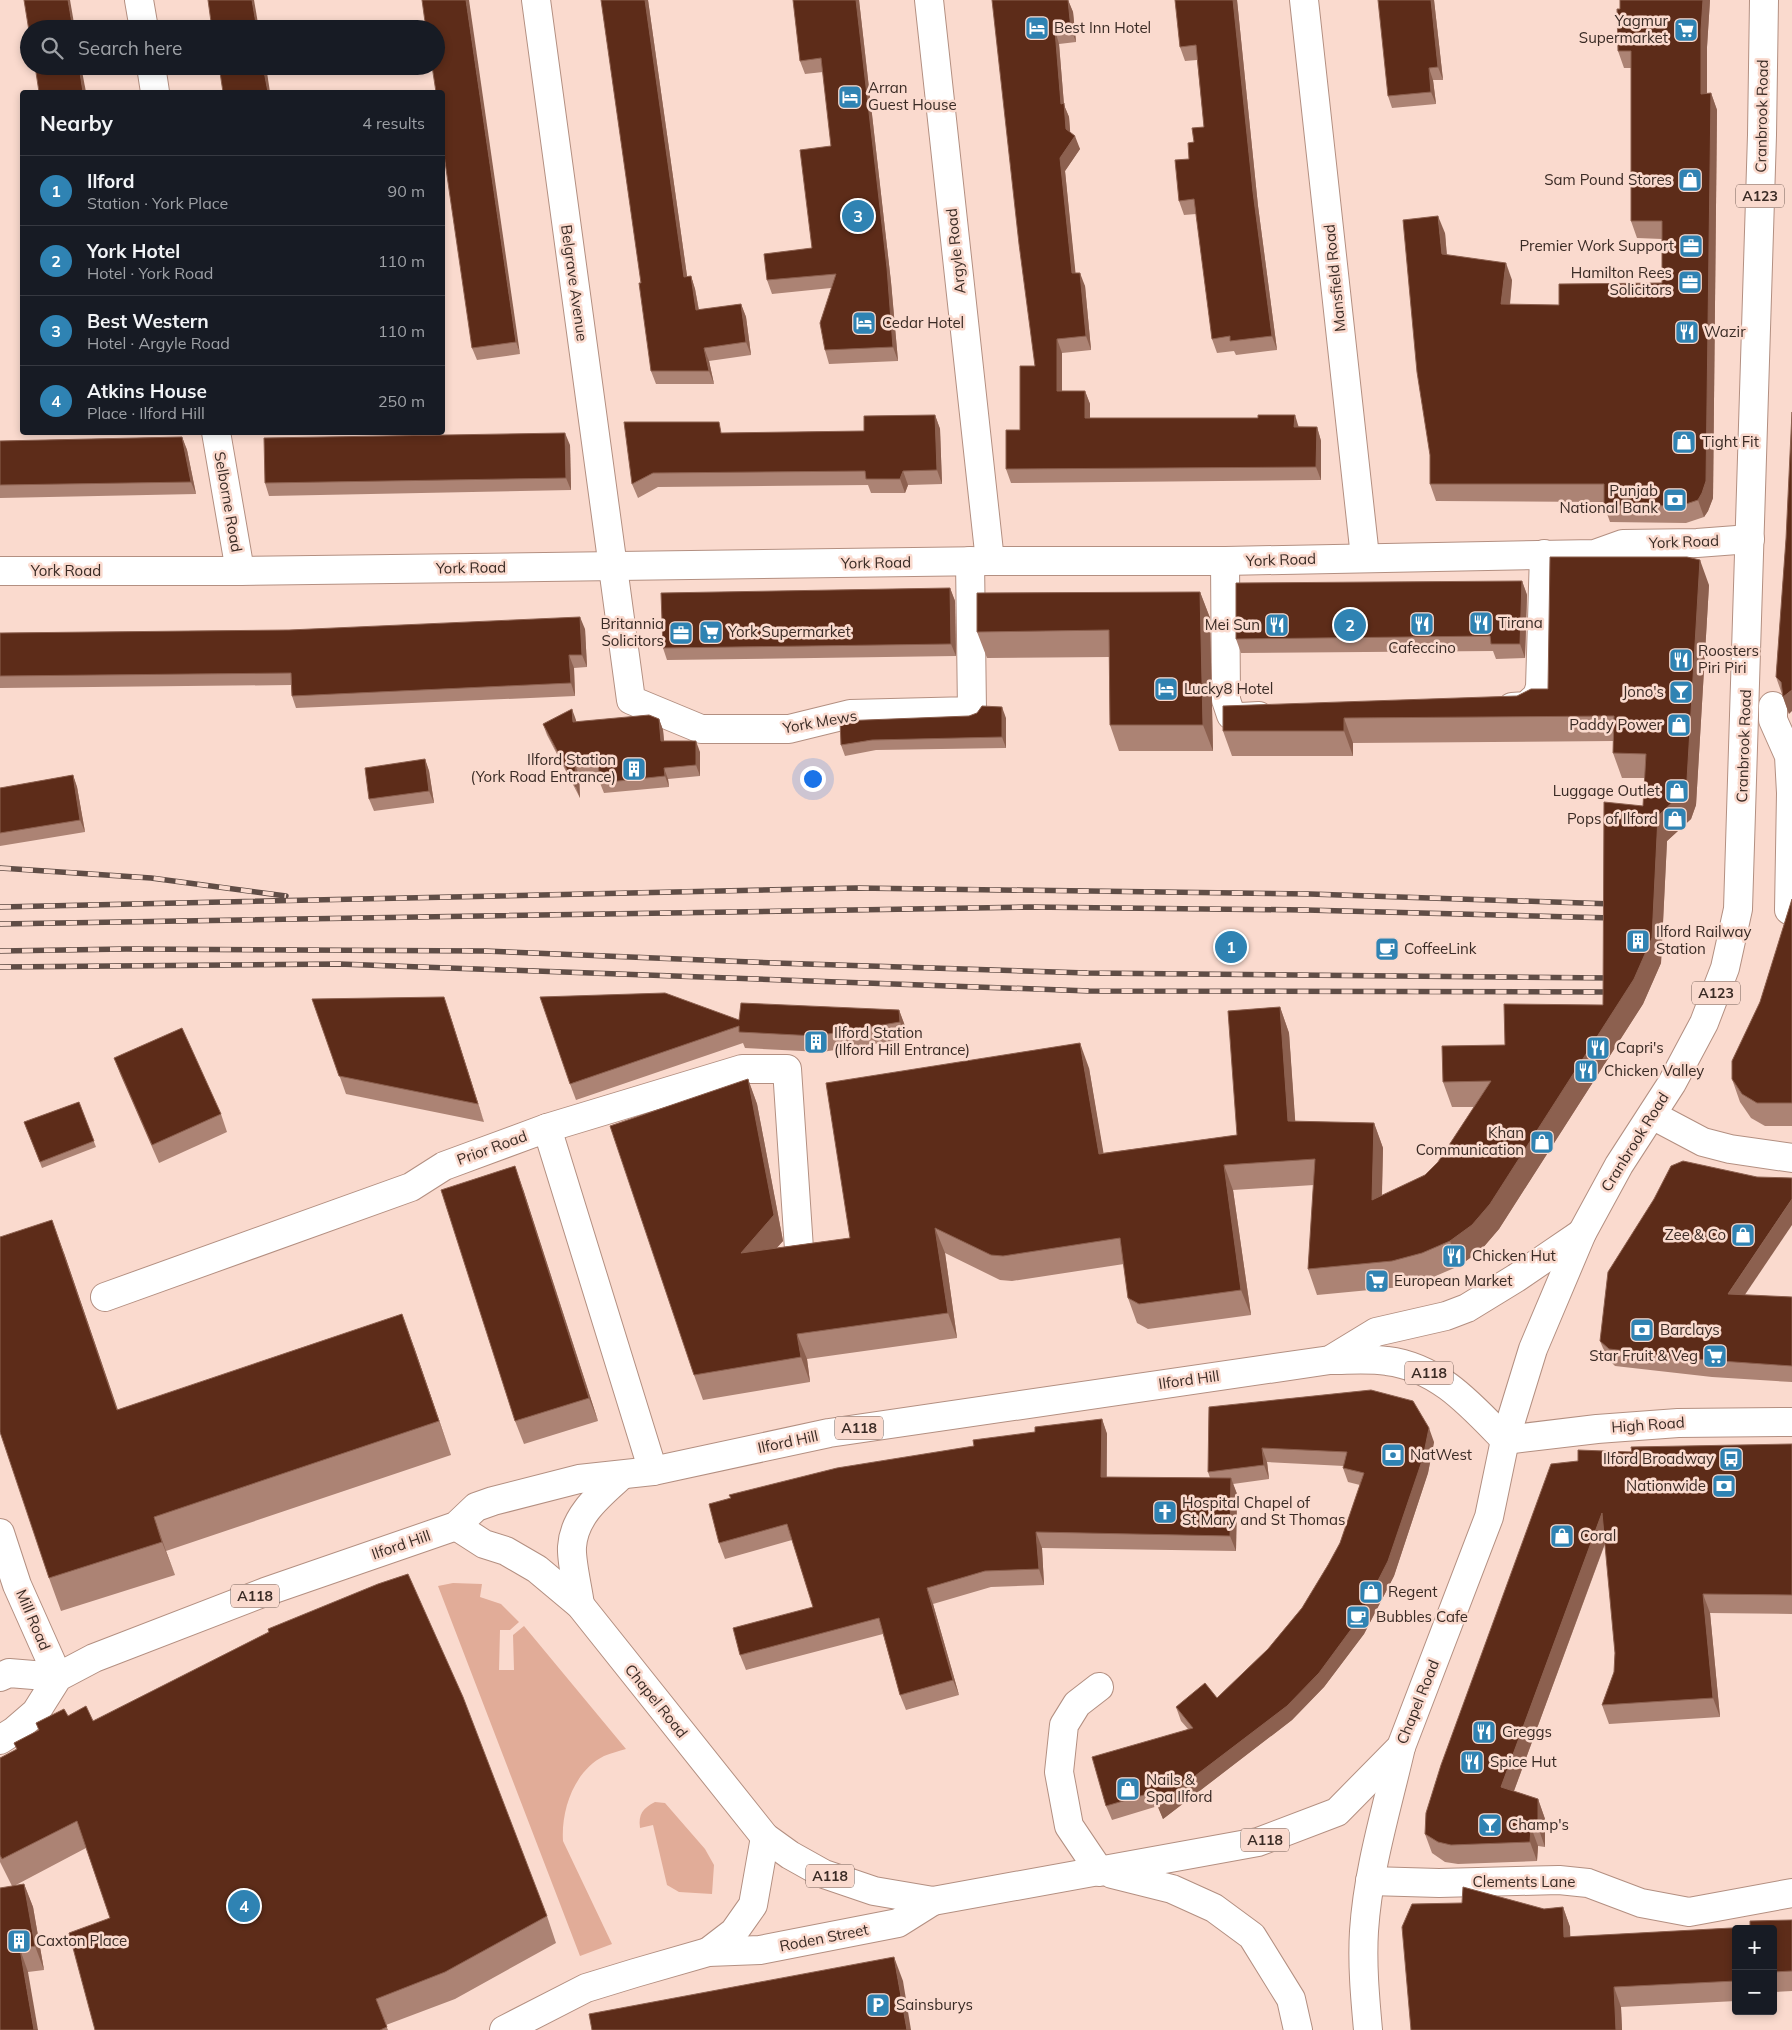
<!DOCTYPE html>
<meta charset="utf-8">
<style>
:root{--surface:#171b24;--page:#242831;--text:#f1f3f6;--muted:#9ea1a6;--line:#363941;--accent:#2f83b3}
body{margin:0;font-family:Mulish,sans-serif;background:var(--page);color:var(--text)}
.controls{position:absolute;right:15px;bottom:15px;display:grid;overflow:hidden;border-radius:5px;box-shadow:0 2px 8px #0003}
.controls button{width:45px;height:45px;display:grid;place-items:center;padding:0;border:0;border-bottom:1px solid var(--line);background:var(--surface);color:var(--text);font:25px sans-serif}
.you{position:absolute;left:812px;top:778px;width:18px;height:18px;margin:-12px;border:4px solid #fff;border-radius:50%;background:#1a73e8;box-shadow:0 0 0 8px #1a73e833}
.badge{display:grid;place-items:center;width:32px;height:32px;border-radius:50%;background:var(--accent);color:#fff;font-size:16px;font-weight:700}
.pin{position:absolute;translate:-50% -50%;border:2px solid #fff;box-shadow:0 1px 5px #0006}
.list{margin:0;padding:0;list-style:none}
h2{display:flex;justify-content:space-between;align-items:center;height:65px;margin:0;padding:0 20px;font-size:21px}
h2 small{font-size:16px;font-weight:400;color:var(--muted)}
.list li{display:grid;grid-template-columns:32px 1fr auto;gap:15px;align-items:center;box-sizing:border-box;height:70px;padding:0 20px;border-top:1px solid var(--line)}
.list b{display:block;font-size:19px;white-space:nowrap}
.list p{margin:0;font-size:16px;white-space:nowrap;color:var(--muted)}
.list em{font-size:16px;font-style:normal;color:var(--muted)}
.icon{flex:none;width:28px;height:28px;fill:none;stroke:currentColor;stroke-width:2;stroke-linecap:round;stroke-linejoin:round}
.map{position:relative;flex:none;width:1792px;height:2030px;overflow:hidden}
.search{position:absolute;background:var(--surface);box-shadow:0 2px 8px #0003;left:20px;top:20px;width:425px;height:55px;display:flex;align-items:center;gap:12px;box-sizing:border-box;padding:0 18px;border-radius:28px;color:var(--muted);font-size:19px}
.panel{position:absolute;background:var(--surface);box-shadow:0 2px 8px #0003;left:20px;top:90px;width:425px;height:345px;border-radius:5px}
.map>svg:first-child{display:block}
.green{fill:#e1ac98}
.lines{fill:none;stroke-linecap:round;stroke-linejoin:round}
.minor-casing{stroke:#b38f81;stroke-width:30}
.major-casing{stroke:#b38f81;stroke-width:30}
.minor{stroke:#fff;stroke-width:28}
.major{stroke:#fff;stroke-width:28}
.rail-casing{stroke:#604d46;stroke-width:5.5}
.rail{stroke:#fadace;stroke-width:4;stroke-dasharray:11;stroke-linecap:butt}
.wall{fill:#ac8374}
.shaded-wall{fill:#8c604f}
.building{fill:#5d2c19;stroke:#8c604f}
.labels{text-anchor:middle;stroke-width:5;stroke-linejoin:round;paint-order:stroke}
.shield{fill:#fadace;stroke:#746058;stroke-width:1}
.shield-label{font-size:14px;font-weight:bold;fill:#3a2b25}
.poi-label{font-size:15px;fill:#3a2b25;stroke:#fadace;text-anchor:start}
.street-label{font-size:15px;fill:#3a2b25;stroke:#fadace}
</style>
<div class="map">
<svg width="1792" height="2030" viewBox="0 0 1792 2030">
<rect width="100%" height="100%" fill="#fadace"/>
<g class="green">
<path d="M453,1583L482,1584L480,1597L501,1604L519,1622L510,1630H500L499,1670H514L513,1635L524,1626L626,1749C619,1751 611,1753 604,1756C574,1771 561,1810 563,1841L612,1944L580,1956L438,1586Z"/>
<path d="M655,1802L665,1803L705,1849L714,1865L712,1894L679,1892L667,1885L653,1825L640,1828C638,1814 643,1808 655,1802Z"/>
</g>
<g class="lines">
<g class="minor-casing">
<g id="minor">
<path d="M139,0L144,29"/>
<path d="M536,0L631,700L701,729H789L850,714L972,711L970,561"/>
<path d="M929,0L990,561"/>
<path d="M1304,0L1365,557"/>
<path d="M151,66L155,92"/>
<path d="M216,432L240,571"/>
<path d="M1225,561L1226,700L1231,715L1241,717L1259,716"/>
<path d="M0,571H240L990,561H1225L1595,554L1623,544L1697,543L1750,539"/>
<path d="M1773,706V720L1789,756L1791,793L1789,910"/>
<path d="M1512,707L1526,706L1537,696L1540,687L1544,554"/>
<path d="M1652,1115L1703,1142L1730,1149L1792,1158"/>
<path d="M547,1128L742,1069H787L799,1249"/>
<path d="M105,1297L411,1187L444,1166L547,1128L653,1471"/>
<path d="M1505,1440L1597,1429L1678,1423L1792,1422"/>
<path d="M0,1533L17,1585L58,1677"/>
<path d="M1099,1687L1077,1704L1064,1725L1059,1772L1069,1826L1100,1872"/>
<path d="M1370,1881L1439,1883L1559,1880L1588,1883L1641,1903L1689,1912L1792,1893"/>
<path d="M708,1952L734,1932L753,1905L765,1837"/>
<path d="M504,2030L586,1988L635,1973L708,1952L760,1950L898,1923L933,1901"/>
</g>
</g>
<g class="major-casing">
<g id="major">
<path d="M1330,1360C1349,1360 1369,1358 1387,1361C1438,1367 1471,1405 1505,1440"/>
<path d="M456,1526L484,1544L506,1551L537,1569L580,1605L765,1837L790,1855L824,1874L874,1891L933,1901L1258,1842L1337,1812L1401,1747L1489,1517L1505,1440L1533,1349L1582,1233L1619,1165L1672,1083L1704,1023L1725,968L1738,909L1762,135L1764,0"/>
<path d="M580,1605C578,1589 571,1561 572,1547C574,1515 600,1495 622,1475"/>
<path d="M0,1677L9,1673L58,1677"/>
<path d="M0,1740L14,1731L36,1712L58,1677L94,1658L265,1592L456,1526L476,1507L493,1501L579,1479L653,1471L829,1433L1330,1360L1376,1332L1446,1316L1467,1308L1516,1278L1582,1233"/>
<path d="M1112,1874L1172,1889L1214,1908L1252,1936L1291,1999L1298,2030"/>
<path d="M1368,2030C1365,1997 1362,1964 1364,1931C1368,1869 1387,1808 1401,1747"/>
</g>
</g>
<use href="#minor" class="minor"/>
<use href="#major" class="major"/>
<g class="rail-casing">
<g id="rail">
<path d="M0,868L151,878L286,896"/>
<path d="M0,907L856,888L1310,894L1613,904"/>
<path d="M0,924L1029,907L1306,910L1613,918"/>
<path d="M0,951L126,949L485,951L775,963L1087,973L1613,978"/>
<path d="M0,967L339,964L1089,991L1613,992"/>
</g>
</g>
<use href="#rail" class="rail"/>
</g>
<g class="wall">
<path d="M601,0H648L687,276H691L695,289L699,310L741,304L746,317L751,355L709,361L714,384H656L651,371L641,283Z"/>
<path d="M793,0H859L891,282L898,361L829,364L825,350L831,288L772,294L767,280L812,248L831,146L823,72L805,74L800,61Z"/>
<path d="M992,0H1068L1073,12L1076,42L1059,44L1064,105L1069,117L1070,132L1080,149L1065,171L1075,273L1085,286L1091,350L1062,353V391H1085L1090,404V418L1317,427L1321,441V480L1011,483L1006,469L1020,430L1035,366Z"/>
<path d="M1175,0H1237L1258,206L1277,350L1236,355L1234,351L1217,353L1212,339L1196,214L1184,215L1179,201L1194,142L1204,127L1197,60L1185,61L1180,47Z"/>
<path d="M1434,0L1443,80H1433L1436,104L1392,108L1388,96Z"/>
<path d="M1620,0H1710L1707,47V93H1711L1717,110L1713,498L1708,511L1704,517L1686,523L1610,522L1604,505V502L1436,501L1430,484V455L1445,233L1447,255L1512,280L1510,305H1559L1662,283V239L1637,238L1631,221V68H1624L1618,51L1620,9Z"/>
<path d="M442,92L520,354L477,360L472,348Z"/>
<path d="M935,415L940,429L942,484L908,485L905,493H871L868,485L658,487L638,498L632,484L723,433L864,431Z"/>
<path d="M182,437L187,450L196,494L0,498V441Z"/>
<path d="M570,445L571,490L269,496L265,483Z"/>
<path d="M1786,539L1789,714L1776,677Z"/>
<path d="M1522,581L1527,595L1525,658L1496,659L1493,651L1241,653L1236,639Z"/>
<path d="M1709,585L1696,805L1691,819L1667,841L1661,963L1643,1004L1499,1229L1481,1250L1459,1266L1431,1278L1401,1287L1317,1295L1308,1269L1314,1185L1233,1190L1251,1315L1148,1329L1137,1323L1128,1298L1124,1264L1012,1281L1000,1280L945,1253L957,1338L807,1359L810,1382L703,1400L694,1375L748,1079L757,1104L783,1241L776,1248L850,1238L1089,1068L1103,1153L1237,1135L1280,1007L1289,1033L1295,1122L1374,1123L1383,1148L1382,1196L1425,1175L1438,1162L1474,1107H1452L1443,1082L1505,1045L1603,1005L1643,806L1645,778H1622L1613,753V741L1353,743V756H1232L1223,731L1517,696L1548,689Z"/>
<path d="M950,588L955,601L956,656L667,660L663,648Z"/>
<path d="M1200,592L1210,618L1213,751H1119L1110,725L1109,657L987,658L977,632Z"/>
<path d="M585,629L587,667L574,668L575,696L296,708L292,696L291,685L0,688V633Z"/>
<path d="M1006,718V748L876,750L845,756L841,745Z"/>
<path d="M659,719L663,730L664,741L700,752V776L668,779L669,787L604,793L600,783L599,772L579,775L580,798L547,735L543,724L576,720V722Z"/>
<path d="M425,759L429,771L434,803L374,811L369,799Z"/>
<path d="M73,775L77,787L85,832L0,846V788Z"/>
<path d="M1792,899V1126H1765L1751,1118L1740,1102L1732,1079L1760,1002Z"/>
<path d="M312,999L450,1015L484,1122L346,1094Z"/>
<path d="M899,1010L905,1026L906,1039L822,1052L745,1048L743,1043L576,1100L570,1084L739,1020Z"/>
<path d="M114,1058L221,1114L227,1132L159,1163L121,1076Z"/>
<path d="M79,1102L96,1147L42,1168L24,1122Z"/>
<path d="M523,1189L598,1421L524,1444L515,1421Z"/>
<path d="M64,1253L118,1410L414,1347L451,1455L166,1551L175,1575L61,1611L49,1578Z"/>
<path d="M1745,1295L1792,1297V1382L1712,1377L1615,1366L1607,1358L1600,1341Z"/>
<path d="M1209,1407L1434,1442L1428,1473L1394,1576L1364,1634L1324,1687L1292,1720L1163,1819L1158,1806L1112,1820L1106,1806L1188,1729L1181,1721L1176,1707L1217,1698L1268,1649L1302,1608L1328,1565L1340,1543L1360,1485L1348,1482L1343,1468L1344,1466L1267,1462L1269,1479L1233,1484L1237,1494L1236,1551L1042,1548L1044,1585L991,1587L933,1604L959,1695L906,1710L900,1695L883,1634L746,1670L740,1655L813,1607L792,1540L725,1559L719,1543L974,1446L1035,1432L1102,1419L1107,1434V1477L1210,1478L1208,1472Z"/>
<path d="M1792,1444V1614L1710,1613L1720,1717L1609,1724L1602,1705L1614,1672L1615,1653L1605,1544L1514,1791L1538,1799L1545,1819V1847L1538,1846L1537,1861L1458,1864L1445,1862L1432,1853L1425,1834L1578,1461L1632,1452Z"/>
<path d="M68,1716L93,1721L547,1916L556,1943L455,1999L386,2025L388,2030H95L110,1918L86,1848L14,1886L24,1884L33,1907L44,1970L28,1972L0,2030L12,1886L0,1862V1758L17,1750L14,1743L39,1730L36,1723Z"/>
<path d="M1563,1907L1570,1927V1937L1750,1927L1792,1920V1991L1773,1992V1929H1736V2001L1621,2007L1622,2030H1411L1544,1909Z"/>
</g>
<g class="shaded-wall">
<path d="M68,0H70L75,29H73Z"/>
<path d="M252,0H254L259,29H257Z"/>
<path d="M466,0H469L520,354L516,342Z"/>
<path d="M645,0H648L689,290L684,277Z"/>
<path d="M856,0H859L891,282L898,361L893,347Z"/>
<path d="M1068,0L1073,12L1076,42L1071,29Z"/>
<path d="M1233,0H1237L1258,206L1277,350L1272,336L1253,192Z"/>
<path d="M1431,0H1434L1443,80L1438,67Z"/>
<path d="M1703,0H1710L1707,47V111L1701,94V30Z"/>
<path d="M1055,30L1059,44L1064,105L1069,117L1071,142L1066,129L1061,104Z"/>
<path d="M79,66H81L86,92H83Z"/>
<path d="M263,66H266L270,92H268Z"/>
<path d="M1429,68L1433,80L1436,104L1431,92Z"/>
<path d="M1711,93L1717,110L1713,498L1708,511L1704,517L1698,500Z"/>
<path d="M1075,136L1080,149L1065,171L1077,287L1072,273L1060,158Z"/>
<path d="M1438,216L1445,233L1448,271L1442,254Z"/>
<path d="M1506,263L1512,280L1508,322L1501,304Z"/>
<path d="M1080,273L1085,286L1091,350L1086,336Z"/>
<path d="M691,276L695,289L701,323L696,310Z"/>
<path d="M741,304L746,317L751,355L746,342Z"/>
<path d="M1057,339L1062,353V404L1057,391Z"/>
<path d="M704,348L709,361L714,384L709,371Z"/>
<path d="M1085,391L1090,404V432L1085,418Z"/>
<path d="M935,415L940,429L942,484L937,470Z"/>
<path d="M1295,415L1299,428L1294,427Z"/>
<path d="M1317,427L1321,441V480L1316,467Z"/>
<path d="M565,433L570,445L571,490L566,478Z"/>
<path d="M182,437L187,450L196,494L191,482Z"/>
<path d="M903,471L908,485L905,493L900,479Z"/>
<path d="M1700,560L1709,585L1696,805L1691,819L1667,841L1661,963L1643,1004L1499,1229L1481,1250L1459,1266L1450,1241L1652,938L1658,816Z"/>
<path d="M1522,581L1527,595L1525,658L1520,644Z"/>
<path d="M950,588L955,601L956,656L951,644Z"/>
<path d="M1200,592L1210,618L1213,751L1203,725Z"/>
<path d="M580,617L585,629L587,667L582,655Z"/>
<path d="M569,655L574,668L575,696L571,683Z"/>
<path d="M1792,690V711L1789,714L1783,697Z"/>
<path d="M1002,707L1006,718V748L1002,737Z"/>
<path d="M572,709L576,720L577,733L573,722Z"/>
<path d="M1344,718L1353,743V756L1344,731Z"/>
<path d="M659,719L663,730L665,752L661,741Z"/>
<path d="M696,741L700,752V776L696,765Z"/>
<path d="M425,759L429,771L434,803L429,791Z"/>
<path d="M575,764L579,775L580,798L576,787Z"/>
<path d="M664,768L668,779L669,787L665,776Z"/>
<path d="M73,775L77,787L85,832L80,820Z"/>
<path d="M444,997L450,1015L484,1122L478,1104Z"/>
<path d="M1280,1007L1289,1033L1297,1146L1288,1121Z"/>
<path d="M899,1010L905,1026L906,1039L900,1022Z"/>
<path d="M1080,1043L1089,1068L1108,1179L1099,1154Z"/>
<path d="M748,1079L757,1104L783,1241L750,1278L741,1253Z"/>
<path d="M1374,1123L1383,1148L1381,1226L1372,1200Z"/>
<path d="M1224,1165L1233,1190L1251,1315L1241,1290Z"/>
<path d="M515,1166L523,1189L598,1421L589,1398Z"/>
<path d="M1792,1199V1225L1734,1311L1728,1294Z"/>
<path d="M52,1220L64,1253L129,1443L117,1410Z"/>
<path d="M935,1228L945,1253L957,1338L948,1313Z"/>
<path d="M402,1314L414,1347L451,1455L439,1421Z"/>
<path d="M797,1334L807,1359L810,1382L801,1357Z"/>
<path d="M1102,1419L1107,1434L1106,1492L1101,1477Z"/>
<path d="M1429,1428L1434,1442L1428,1473L1394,1576L1364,1634L1324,1687L1292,1720L1163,1819L1157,1805L1287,1706Z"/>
<path d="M1262,1448L1267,1462L1269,1479L1264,1465Z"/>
<path d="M1231,1478L1237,1494L1236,1551L1230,1536Z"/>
<path d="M1602,1513L1609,1532L1508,1807L1501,1787Z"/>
<path d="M154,1517L166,1551L175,1575L162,1542Z"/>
<path d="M1036,1532L1042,1548L1044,1585L1039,1569Z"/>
<path d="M927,1588L933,1604L959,1695L953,1680Z"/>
<path d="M1703,1594L1710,1613L1720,1717L1713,1698Z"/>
<path d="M1538,1799L1545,1819V1847L1538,1827Z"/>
<path d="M1531,1827L1538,1846L1537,1861L1530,1842Z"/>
<path d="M24,1884L33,1907L44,1970L35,1946Z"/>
<path d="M1563,1907L1570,1927L1571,1957L1564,1937Z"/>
<path d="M20,1949L28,1972L38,2030H34Z"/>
<path d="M894,1957L903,1981L911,2030H907Z"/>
<path d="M1614,1987L1621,2007L1622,2030H1616Z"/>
</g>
<g class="building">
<path d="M24,0H68L73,29H29V31Z"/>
<path d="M208,0H252L257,29H212Z"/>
<path d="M422,0H466L516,342L472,348L442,141V92H436L432,66H436V29H426Z"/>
<path d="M601,0H645L684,277L691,276L696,310L741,304L746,342L704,348L709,371H651L639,283H641Z"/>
<path d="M793,0H856L887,268L893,347L825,350L820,323L836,274L767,280L764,254L812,248L800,150L831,146L821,58L800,61Z"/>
<path d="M992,0H1068L1071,29L1055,30L1061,104L1064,103L1066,129L1075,136L1060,158L1072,273H1080L1086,336L1057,339V391H1085V418H1258V415H1295L1294,427H1317L1316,467L1006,469V430H1020V366H1035L1019,244Z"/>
<path d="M1175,0H1233L1253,192L1272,336L1230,341V336L1212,339L1194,199L1179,201L1175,160L1189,159L1188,143L1194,142L1192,128L1204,127L1196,45L1180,47Z"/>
<path d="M1378,0H1431L1438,67L1429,68L1431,92L1388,96Z"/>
<path d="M1620,0H1703L1701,30V94L1711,93L1706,481L1702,493L1698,500L1680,506L1604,505V484H1430V455L1417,372L1403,220L1438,216L1442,254L1506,263L1501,304L1559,305V284L1662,283V221H1631V51H1618L1617,9H1620Z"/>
<path d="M35,66H79L83,92H39Z"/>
<path d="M219,66H263L268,92H223Z"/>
<path d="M1792,412V690L1783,697L1781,682L1776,677L1786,539Z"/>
<path d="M935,415L937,470L903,471L900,479H866L865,471L653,473L632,484L624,422H719L721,433L864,431V416Z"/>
<path d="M565,433L566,478L265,483L264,438Z"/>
<path d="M182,437L191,482L0,485V441Z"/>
<path d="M1550,557H1687L1700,560L1687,780L1681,794L1658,816L1652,938L1634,979L1490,1204L1472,1225L1450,1241L1422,1253L1392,1261L1308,1269L1315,1159L1224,1165L1241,1290L1139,1304L1128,1298L1120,1238L1003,1256L991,1255L935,1228L948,1313L797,1334L801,1357L694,1375L610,1126L748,1079L774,1215L741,1253L850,1238L826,1083L1080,1043L1099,1154L1237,1135L1228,1011L1280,1007L1288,1121L1374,1123L1372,1200L1425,1175L1438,1162L1491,1081L1443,1082L1442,1046L1505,1045L1504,1004L1603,1005L1604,802L1643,806L1646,754L1613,753L1614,716L1344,718V731H1223V706L1517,696L1531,689H1548Z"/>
<path d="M1522,581L1520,644H1491L1490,636L1236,639V583Z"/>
<path d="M950,588L951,644L663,648L661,593Z"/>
<path d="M1200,592L1203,725H1110L1109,630L977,632V593Z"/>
<path d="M580,617L582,655H569L571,683L292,696L291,673L0,676V633L289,630Z"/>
<path d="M982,706L1002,707V737L872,740L841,745L840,721L969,716L977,713Z"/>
<path d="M572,709L573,722L649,715L659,719L661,741H696V765L664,768L665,776L600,783L598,761L575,764L576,787L543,724Z"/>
<path d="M425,759L429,791L369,799L365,768Z"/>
<path d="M73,775L80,820L0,833V788Z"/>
<path d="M1792,899V1103H1757L1742,1094L1732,1079V1061L1760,1002Z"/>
<path d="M665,993L739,1020L741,1003L899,1010L900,1022L816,1036L739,1032V1026L570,1084L540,997Z"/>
<path d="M444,997L478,1104L339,1076L312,999Z"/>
<path d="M182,1028L221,1114L152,1145L114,1058Z"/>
<path d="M79,1102L94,1141L40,1162L24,1122Z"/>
<path d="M1683,1161L1757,1177L1792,1178V1199L1728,1294L1792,1297V1366L1706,1360L1609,1349L1600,1341L1608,1272L1654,1199L1671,1166Z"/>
<path d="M515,1166L589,1398L515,1421L441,1190Z"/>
<path d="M52,1220L117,1410L402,1314L439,1421L154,1517L162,1542L49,1578L0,1432V1237Z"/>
<path d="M1371,1390L1413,1401L1429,1428L1423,1458L1388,1561L1358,1620L1319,1673L1287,1706L1157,1805L1154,1792L1106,1806L1092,1757L1193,1728L1176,1707L1205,1683L1217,1698L1268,1649L1302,1608L1328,1565L1340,1543L1364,1473L1343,1468L1347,1452L1262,1448L1264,1465L1208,1472L1209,1407Z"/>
<path d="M1102,1419L1101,1477L1231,1478L1230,1536L1036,1532L1039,1569L985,1571L927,1588L953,1680L900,1695L879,1618L740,1655L733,1628L813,1607L787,1524L719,1543L709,1504L731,1498L729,1495L837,1468L974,1446L973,1440L1035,1432V1427Z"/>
<path d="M1792,1444V1595L1703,1594L1713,1698L1602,1705L1614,1672L1615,1653L1602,1513L1501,1787L1538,1799V1827H1531L1530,1842L1451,1845L1438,1842L1425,1834L1426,1813L1441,1765L1551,1464L1578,1461V1450L1632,1452L1631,1447Z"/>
<path d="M408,1574L463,1697L547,1916L445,1972L376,1999L387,2027L380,2030H95L69,1933L110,1918L77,1821L2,1859L0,1855V1758L17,1749L14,1743L39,1730L36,1723L64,1709L68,1716L86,1706L93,1721L269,1632L268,1629L378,1584Z"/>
<path d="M24,1884L35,1946L20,1949L34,2030H0V1888Z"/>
<path d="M1463,1887L1544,1909L1563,1907L1564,1937L1750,1927V1921L1792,1920V1971L1773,1972V1929H1736V1981L1614,1987L1616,2030H1411L1402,1927L1412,1904L1462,1903Z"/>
<path d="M894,1957L907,2030H592L589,2014Z"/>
</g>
<defs>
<g id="hotel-square" transform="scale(1.25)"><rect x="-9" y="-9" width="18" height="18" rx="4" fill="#2f83b3" stroke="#fadace"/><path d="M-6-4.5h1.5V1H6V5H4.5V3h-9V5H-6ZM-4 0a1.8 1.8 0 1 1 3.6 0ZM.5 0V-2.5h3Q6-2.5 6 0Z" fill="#fff"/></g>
<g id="supermarket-square" transform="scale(1.25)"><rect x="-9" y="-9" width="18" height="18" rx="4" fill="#2f83b3" stroke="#fadace"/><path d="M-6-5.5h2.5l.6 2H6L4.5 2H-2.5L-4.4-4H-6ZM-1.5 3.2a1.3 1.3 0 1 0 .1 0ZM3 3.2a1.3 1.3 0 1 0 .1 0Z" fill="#fff"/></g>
<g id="shop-square" transform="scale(1.25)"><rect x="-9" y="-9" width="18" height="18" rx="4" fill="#2f83b3" stroke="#fadace"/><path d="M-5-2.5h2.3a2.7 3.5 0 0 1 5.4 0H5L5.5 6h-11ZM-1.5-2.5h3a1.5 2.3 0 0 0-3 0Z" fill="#fff"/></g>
<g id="office-square" transform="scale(1.25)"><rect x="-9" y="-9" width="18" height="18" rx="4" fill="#2f83b3" stroke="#fadace"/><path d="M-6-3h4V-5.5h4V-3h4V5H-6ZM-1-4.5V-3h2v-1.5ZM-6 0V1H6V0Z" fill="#fff"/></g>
<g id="restaurant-square" transform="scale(1.25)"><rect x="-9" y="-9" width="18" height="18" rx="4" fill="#2f83b3" stroke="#fadace"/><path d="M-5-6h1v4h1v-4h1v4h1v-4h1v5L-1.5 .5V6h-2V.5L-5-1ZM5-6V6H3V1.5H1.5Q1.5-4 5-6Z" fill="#fff"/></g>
<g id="bank-square" transform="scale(1.25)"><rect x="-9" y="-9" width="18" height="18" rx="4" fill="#2f83b3" stroke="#fadace"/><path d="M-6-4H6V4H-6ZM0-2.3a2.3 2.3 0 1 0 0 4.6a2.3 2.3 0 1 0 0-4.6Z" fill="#fff"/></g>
<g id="bar-square" transform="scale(1.25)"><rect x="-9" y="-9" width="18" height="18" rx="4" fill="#2f83b3" stroke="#fadace"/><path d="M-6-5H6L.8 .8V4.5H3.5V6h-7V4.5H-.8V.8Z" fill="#fff"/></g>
<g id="building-square" transform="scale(1.25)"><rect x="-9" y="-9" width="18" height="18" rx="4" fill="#2f83b3" stroke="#fadace"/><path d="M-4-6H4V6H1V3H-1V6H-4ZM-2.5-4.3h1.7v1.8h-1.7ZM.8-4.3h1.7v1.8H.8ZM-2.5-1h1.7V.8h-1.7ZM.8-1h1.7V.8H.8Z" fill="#fff"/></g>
<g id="cafe-square" transform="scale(1.25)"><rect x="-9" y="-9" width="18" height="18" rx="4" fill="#2f83b3" stroke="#fadace"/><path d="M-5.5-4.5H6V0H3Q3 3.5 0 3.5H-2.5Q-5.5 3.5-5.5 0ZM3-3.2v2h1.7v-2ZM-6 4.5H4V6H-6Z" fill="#fff"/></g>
<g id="bus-square" transform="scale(1.25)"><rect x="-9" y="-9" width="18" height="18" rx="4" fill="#2f83b3" stroke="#fadace"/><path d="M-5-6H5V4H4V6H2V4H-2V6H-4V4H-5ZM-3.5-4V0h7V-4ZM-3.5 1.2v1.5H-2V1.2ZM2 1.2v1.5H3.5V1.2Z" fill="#fff"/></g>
<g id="church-square" transform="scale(1.25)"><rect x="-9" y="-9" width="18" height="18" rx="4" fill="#2f83b3" stroke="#fadace"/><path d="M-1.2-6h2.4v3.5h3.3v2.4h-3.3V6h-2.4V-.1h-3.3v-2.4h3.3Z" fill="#fff"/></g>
<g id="parking-square" transform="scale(1.25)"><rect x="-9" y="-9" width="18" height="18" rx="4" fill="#2f83b3" stroke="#fadace"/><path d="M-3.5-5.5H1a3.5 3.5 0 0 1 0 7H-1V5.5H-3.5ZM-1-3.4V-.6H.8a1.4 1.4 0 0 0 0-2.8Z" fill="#fff"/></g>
</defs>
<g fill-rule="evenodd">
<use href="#hotel-square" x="1037" y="28"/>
<use href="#supermarket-square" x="1686" y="30"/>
<use href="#hotel-square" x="850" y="97"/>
<use href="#shop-square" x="1690" y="180"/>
<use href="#office-square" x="1691" y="246"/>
<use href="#office-square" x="1690" y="282"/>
<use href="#hotel-square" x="864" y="323"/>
<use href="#restaurant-square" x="1687" y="332"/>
<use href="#shop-square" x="1684" y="442"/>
<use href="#bank-square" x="1675" y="500"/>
<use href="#restaurant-square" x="1481" y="623"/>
<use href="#restaurant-square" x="1422" y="624"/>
<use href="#restaurant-square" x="1277" y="625"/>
<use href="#supermarket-square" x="711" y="632"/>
<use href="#office-square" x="681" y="633"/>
<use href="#restaurant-square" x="1681" y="660"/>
<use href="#hotel-square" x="1166" y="689"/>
<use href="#bar-square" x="1681" y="692"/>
<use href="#shop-square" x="1679" y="725"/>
<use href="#building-square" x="634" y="769"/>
<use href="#shop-square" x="1677" y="791"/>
<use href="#shop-square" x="1675" y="819"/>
<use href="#building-square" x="1638" y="941"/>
<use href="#cafe-square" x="1387" y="949"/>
<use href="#building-square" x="816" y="1042"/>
<use href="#restaurant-square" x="1598" y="1048"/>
<use href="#restaurant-square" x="1586" y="1071"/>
<use href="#shop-square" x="1542" y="1142"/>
<use href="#shop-square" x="1743" y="1235"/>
<use href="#restaurant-square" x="1454" y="1256"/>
<use href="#supermarket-square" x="1377" y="1281"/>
<use href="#bank-square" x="1642" y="1330"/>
<use href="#supermarket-square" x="1715" y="1356"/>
<use href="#bank-square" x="1393" y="1455"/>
<use href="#bus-square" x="1731" y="1459"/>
<use href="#bank-square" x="1724" y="1486"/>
<use href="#church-square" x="1165" y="1512"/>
<use href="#shop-square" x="1562" y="1536"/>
<use href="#shop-square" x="1371" y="1592"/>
<use href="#cafe-square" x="1358" y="1617"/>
<use href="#restaurant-square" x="1484" y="1732"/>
<use href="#restaurant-square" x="1472" y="1762"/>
<use href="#shop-square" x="1128" y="1789"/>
<use href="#bar-square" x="1490" y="1825"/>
<use href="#building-square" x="19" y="1941"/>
<use href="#parking-square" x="878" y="2005"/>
</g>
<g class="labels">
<g class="shield">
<rect x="1736" y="184.5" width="48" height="23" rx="4"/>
<rect x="1692" y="981.5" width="48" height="23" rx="4"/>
<rect x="1405" y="1361.5" width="48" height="23" rx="4"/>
<rect x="835" y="1416.5" width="48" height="23" rx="4"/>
<rect x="231" y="1584.5" width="48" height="23" rx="4"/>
<rect x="1241" y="1828.5" width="48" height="23" rx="4"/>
<rect x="806" y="1864.5" width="48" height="23" rx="4"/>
</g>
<g class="shield-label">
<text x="1760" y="201">A123</text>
<text x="1716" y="998">A123</text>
<text x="1429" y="1378">A118</text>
<text x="859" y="1433">A118</text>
<text x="255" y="1601">A118</text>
<text x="1265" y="1845">A118</text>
<text x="830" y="1881">A118</text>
</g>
<g class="poi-label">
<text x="1668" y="26" text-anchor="end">Yagmur<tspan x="1668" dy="17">Supermarket</tspan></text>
<text x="1054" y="33">Best Inn Hotel</text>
<text x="868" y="93">Arran<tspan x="868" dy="17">Guest House</tspan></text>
<text x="1672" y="185" text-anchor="end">Sam Pound Stores</text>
<text x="1674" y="251" text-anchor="end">Premier Work Support</text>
<text x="1672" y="278" text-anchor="end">Hamilton Rees<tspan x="1672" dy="17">Solicitors</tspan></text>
<text x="882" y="328">Cedar Hotel</text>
<text x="1704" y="337">Wazir</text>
<text x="1702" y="447">Tight Fit</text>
<text x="1658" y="496" text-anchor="end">Punjab<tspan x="1658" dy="17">National Bank</tspan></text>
<text x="1498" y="628">Tirana</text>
<text x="664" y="629" text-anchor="end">Britannia<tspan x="664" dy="17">Solicitors</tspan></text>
<text x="1260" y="630" text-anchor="end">Mei Sun</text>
<text x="728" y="637">York Supermarket</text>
<text x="1422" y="653" text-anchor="middle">Cafeccino</text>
<text x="1698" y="656">Roosters<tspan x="1698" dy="17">Piri Piri</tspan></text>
<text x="1184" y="694">Lucky8 Hotel</text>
<text x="1664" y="697" text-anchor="end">Jono's</text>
<text x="1662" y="730" text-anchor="end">Paddy Power</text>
<text x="616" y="765" text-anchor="end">Ilford Station<tspan x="616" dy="17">(York Road Entrance)</tspan></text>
<text x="1660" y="796" text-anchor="end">Luggage Outlet</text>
<text x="1658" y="824" text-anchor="end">Pops of Ilford</text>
<text x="1656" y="937">Ilford Railway<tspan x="1656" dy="17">Station</tspan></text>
<text x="1404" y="954">CoffeeLink</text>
<text x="834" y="1038">Ilford Station<tspan x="834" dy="17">(Ilford Hill Entrance)</tspan></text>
<text x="1616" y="1053">Capri's</text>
<text x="1604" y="1076">Chicken Valley</text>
<text x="1524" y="1138" text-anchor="end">Khan<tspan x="1524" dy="17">Communication</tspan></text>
<text x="1726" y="1240" text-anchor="end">Zee &amp; Co</text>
<text x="1472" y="1261">Chicken Hut</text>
<text x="1394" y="1286">European Market</text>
<text x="1660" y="1335">Barclays</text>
<text x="1698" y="1361" text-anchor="end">Star Fruit &amp; Veg</text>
<text x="1410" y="1460">NatWest</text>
<text x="1714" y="1464" text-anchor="end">Ilford Broadway</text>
<text x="1706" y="1491" text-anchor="end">Nationwide</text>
<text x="1182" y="1508">Hospital Chapel of<tspan x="1182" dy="17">St Mary and St Thomas</tspan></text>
<text x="1580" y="1541">Coral</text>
<text x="1388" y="1597">Regent</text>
<text x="1376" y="1622">Bubbles Cafe</text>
<text x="1502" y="1737">Greggs</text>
<text x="1490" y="1767">Spice Hut</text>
<text x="1146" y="1785">Nails &amp;<tspan x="1146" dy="17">Spa Ilford</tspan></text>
<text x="1508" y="1830">Champ's</text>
<text x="36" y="1946">Caxton Place</text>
<text x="896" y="2010">Sainsburys</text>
</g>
<g class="street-label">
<text transform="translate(1762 116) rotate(-89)" y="5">Cranbrook Road</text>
<text transform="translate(956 251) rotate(-96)" y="5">Argyle Road</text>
<text transform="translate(1335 278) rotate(-96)" y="5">Mansfield Road</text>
<text transform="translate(574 283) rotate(82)" y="5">Belgrave Avenue</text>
<text transform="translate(228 502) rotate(80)" y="5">Selborne Road</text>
<text transform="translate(1684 542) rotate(-2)" y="5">York Road</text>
<text transform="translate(1281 560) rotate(-2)" y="5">York Road</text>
<text transform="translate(876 563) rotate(-1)" y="5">York Road</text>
<text transform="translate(471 568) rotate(-1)" y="5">York Road</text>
<text x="66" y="576">York Road</text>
<text transform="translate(820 722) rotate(-10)" y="5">York Mews</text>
<text transform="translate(1744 746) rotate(-88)" y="5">Cranbrook Road</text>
<text transform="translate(1635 1142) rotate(-58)" y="5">Cranbrook Road</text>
<text transform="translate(492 1148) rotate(-20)" y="5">Prior Road</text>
<text transform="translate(1189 1380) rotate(-8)" y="5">Ilford Hill</text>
<text transform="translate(1648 1425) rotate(-4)" y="5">High Road</text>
<text transform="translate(788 1442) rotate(-12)" y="5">Ilford Hill</text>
<text transform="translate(401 1545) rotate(-19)" y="5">Ilford Hill</text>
<text transform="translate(33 1620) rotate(67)" y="5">Mill Road</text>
<text transform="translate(656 1701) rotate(51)" y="5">Chapel Road</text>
<text transform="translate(1418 1702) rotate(-68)" y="5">Chapel Road</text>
<text x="1524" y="1887">Clements Lane</text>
<text transform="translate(824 1938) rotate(-11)" y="5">Roden Street</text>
</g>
</g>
</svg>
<div class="controls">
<button>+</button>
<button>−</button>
</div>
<div class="you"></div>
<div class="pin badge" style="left:1231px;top:947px">1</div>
<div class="pin badge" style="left:1350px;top:625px">2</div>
<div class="pin badge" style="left:858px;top:216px">3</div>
<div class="pin badge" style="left:244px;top:1906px">4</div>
<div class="search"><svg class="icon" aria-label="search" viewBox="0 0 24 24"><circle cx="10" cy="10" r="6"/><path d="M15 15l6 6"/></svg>Search here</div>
<section class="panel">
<h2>Nearby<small>4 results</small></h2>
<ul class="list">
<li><span class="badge">1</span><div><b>Ilford</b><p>Station · York Place</p></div><em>90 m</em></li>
<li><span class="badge">2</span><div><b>York Hotel</b><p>Hotel · York Road</p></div><em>110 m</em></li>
<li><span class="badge">3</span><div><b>Best Western</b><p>Hotel · Argyle Road</p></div><em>110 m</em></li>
<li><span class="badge">4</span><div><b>Atkins House</b><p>Place · Ilford Hill</p></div><em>250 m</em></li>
</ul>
</section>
</div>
